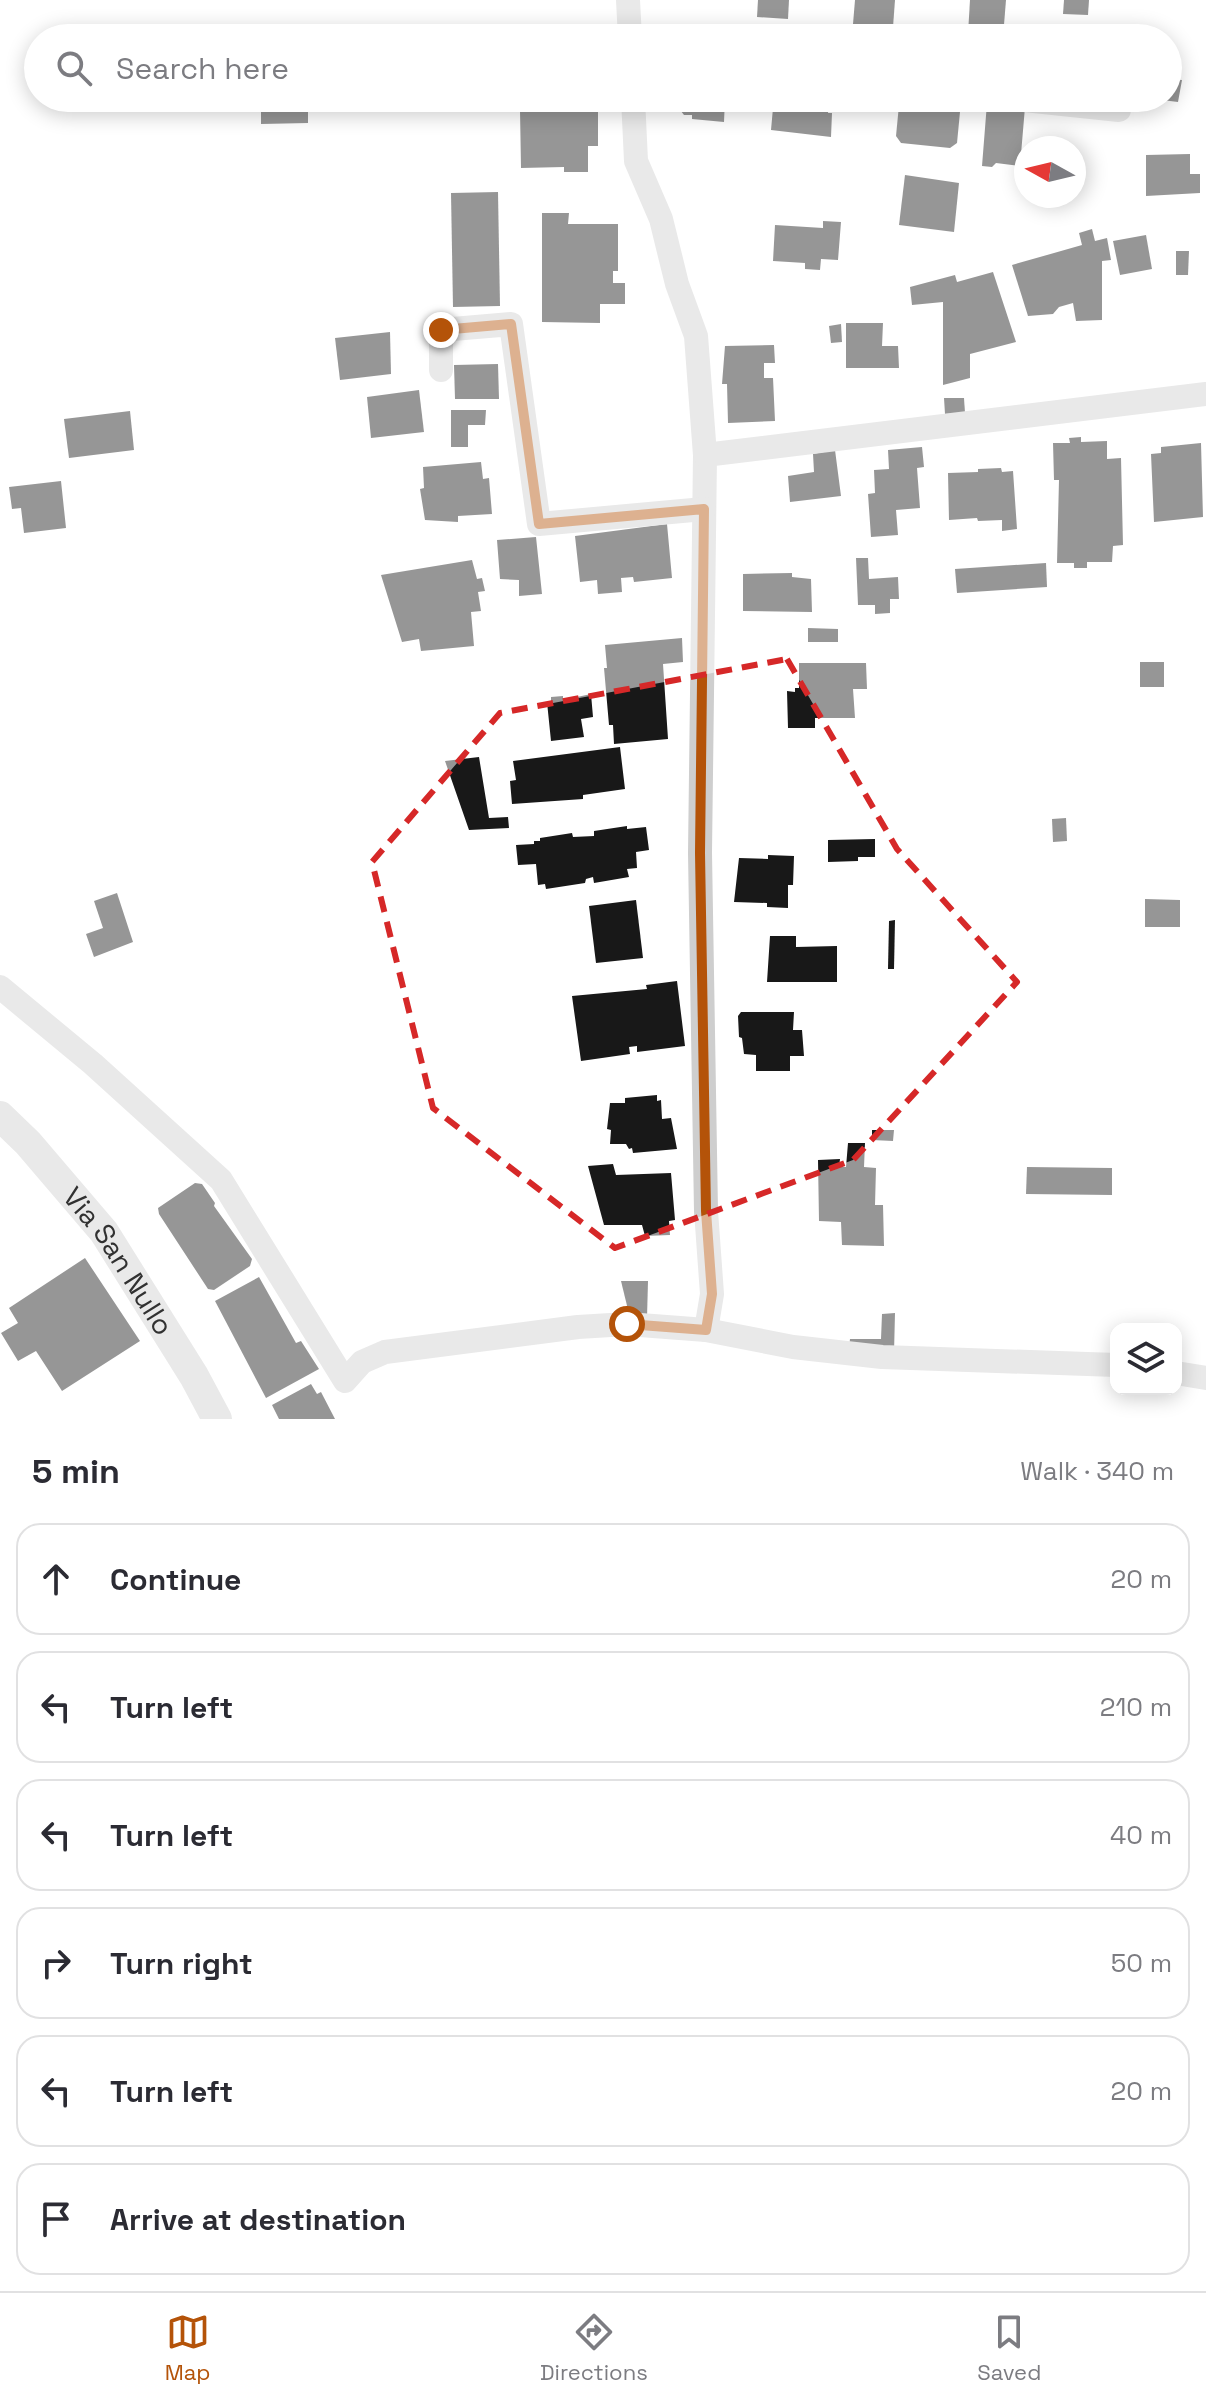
<!DOCTYPE html>
<meta charset="utf-8">
<style>
:root{--surface:#fff;--page:#f7f7f7;--text:#2b2b33;--muted:#7c7c81;--line:#e1e1e2;--accent:#b45309}
body{margin:0;font-family:"Space Grotesk",sans-serif;background:var(--page);color:var(--text)}
.controls{position:absolute;right:24px;bottom:24px;display:grid;overflow:hidden;border-radius:16px;box-shadow:0 4px 20px #0003}
.controls button{width:72px;height:72px;display:grid;place-items:center;padding:0;border:0;border-bottom:2px solid var(--line);background:var(--surface);color:var(--text);font:40px sans-serif}
.compass{position:absolute;left:1014px;top:136px;width:72px;height:72px;border-radius:50%;background:var(--surface);box-shadow:0 4px 20px #0003;rotate:278deg}
.stop{position:absolute;width:24px;height:24px;margin:-18px;border:6px solid #b45309;border-radius:50%;background:#fff}
.stop.end{background:#b45309;border-color:#fff;box-shadow:0 2px 8px #0008}
.list{margin:0;padding:0;list-style:none}
h2{display:flex;justify-content:space-between;align-items:center;height:104px;margin:0;padding:0 32px;font-size:34px}
h2 small{font-size:26px;font-weight:400;color:var(--muted)}
.list li{display:grid;grid-template-columns:52px 1fr auto;gap:24px;align-items:center;box-sizing:border-box;height:112px;margin:0 16px 16px;padding:0 16px;border:2px solid var(--line);border-radius:24px}
.list b{display:block;font-size:30px;white-space:nowrap}
.list em{font-size:26px;font-style:normal;color:var(--muted)}
.icon{flex:none;width:44px;height:44px;fill:none;stroke:currentColor;stroke-width:2;stroke-linecap:round;stroke-linejoin:round}
.map{position:relative;flex:none;width:1206px;height:1419px;overflow:hidden}
.search{position:absolute;background:var(--surface);box-shadow:0 4px 20px #0003;left:24px;right:24px;top:24px;height:88px;display:flex;align-items:center;gap:20px;box-sizing:border-box;padding:0 28px;border-radius:44px;color:var(--muted);font-size:30px}
.sheet{height:872px;background:var(--surface)}
nav{display:flex;justify-content:space-around;align-items:center;box-sizing:border-box;height:112px;border-top:2px solid var(--line);background:var(--surface);font-size:22px;color:var(--muted)}
nav a{display:grid;justify-items:center;gap:4px}
nav .on{color:var(--accent)}
.map>svg:first-child{display:block}
.building{fill:#181818}
.lines{fill:none;stroke-linecap:round;stroke-linejoin:round}
.minor{stroke:#cecece;stroke-width:24}
.tertiary{stroke:#cecece;stroke-width:30}
.route{stroke:#b45309;stroke-width:10}
.marked{fill:none;stroke:#d62828;stroke-width:6;stroke-dasharray:16 10;stroke-linejoin:round}
.labels{text-anchor:middle;stroke-width:8;stroke-linejoin:round;paint-order:stroke}
.street-label{font-size:28px;fill:#313131;stroke:#fff}
</style>
<div class="map">
<svg width="1206" height="1419" viewBox="0 0 1206 1419">
<rect width="100%" height="100%" fill="#fff"/>
<g class="building">
<path d="M758,0H789L788,19L757,17Z"/>
<path d="M855,0H895L893,27L853,24Z"/>
<path d="M970,0H1006L1003,37L968,34Z"/>
<path d="M1064,0H1089L1088,15L1063,14Z"/>
<path d="M1168,79L1182,80L1178,102L1162,100L1168,98Z"/>
<path d="M261,98H308V123L261,124Z"/>
<path d="M678,98H725L724,122L692,119V115H684L677,106Z"/>
<path d="M779,98H830L828,113H832L831,137L771,130L773,108L778,107Z"/>
<path d="M905,100L953,105L960,112L957,143L950,148L901,143L896,136L899,105Z"/>
<path d="M987,103L1025,107L1020,166L996,163L992,167L982,166Z"/>
<path d="M598,104V146H588V172H564V167L521,168L520,110L562,109V105Z"/>
<path d="M1190,154V174H1200V193L1146,196V155Z"/>
<path d="M905,175L959,183L954,232L899,225Z"/>
<path d="M498,192L500,306L453,307L451,193Z"/>
<path d="M542,213H569L568,224H618V271H613V283H625V304H600V323L542,322Z"/>
<path d="M823,221L841,222L838,260L821,259L820,270L805,269V263L773,261L775,225L823,228Z"/>
<path d="M1092,229L1095,241L1107,238L1111,260L1102,261V320L1076,321L1073,303L1059,307L1053,314L1028,316L1012,265L1082,245L1079,233Z"/>
<path d="M1146,235L1152,269L1120,275L1113,241Z"/>
<path d="M1176,251H1189L1188,275H1176Z"/>
<path d="M993,272L1016,342L970,354V378L943,385V302L912,305L910,287L955,275L957,282Z"/>
<path d="M846,323H883L882,346H898L899,368H846Z"/>
<path d="M841,324L842,342L831,343L829,326Z"/>
<path d="M390,332L391,374L340,380L335,338Z"/>
<path d="M774,345L775,363H764V378H773L775,421L728,423L727,384H722L725,346Z"/>
<path d="M498,364L499,399H455L454,365Z"/>
<path d="M419,390L424,432L371,438L367,397Z"/>
<path d="M944,398H964L965,413L945,414Z"/>
<path d="M451,410H486L485,425H468V447H451Z"/>
<path d="M130,411L134,450L69,458L64,419Z"/>
<path d="M1081,437V442L1107,441V459L1121,458L1123,545L1113,546L1112,562H1087V568H1074V563H1057L1059,480H1054L1053,443H1070L1069,438Z"/>
<path d="M1201,443L1203,517L1154,522L1151,454L1161,453V447Z"/>
<path d="M922,447L924,467L917,468L920,508L896,510L898,535L871,537L868,494L875,493L874,470L889,469L888,450Z"/>
<path d="M835,450L841,496L790,502L788,476L814,472L813,454Z"/>
<path d="M481,462L483,479L489,478L492,514L458,516V522L425,520L420,489L424,488L423,467Z"/>
<path d="M1001,468L1002,472L1013,471L1017,529L1002,531V520L978,521L977,518L949,520L948,473L978,472V469Z"/>
<path d="M61,481L66,528L24,533L21,508L12,509L9,487Z"/>
<path d="M667,524L672,578L634,582L633,577L621,578L622,592L598,594L597,580L580,582L575,536Z"/>
<path d="M536,537L542,594L519,596V580L500,579L497,540Z"/>
<path d="M856,558H868L869,579L898,577L899,599H890V613L875,614V605H858Z"/>
<path d="M472,560L477,579L482,578L485,591L478,592L481,611L471,612L474,646L421,651L419,639L402,642L381,575Z"/>
<path d="M1046,563L1047,587L957,593L955,569Z"/>
<path d="M792,573V577L811,579L812,612L743,611V574Z"/>
<path d="M808,628L838,629V642H808Z"/>
<path d="M682,638L683,662L663,664L668,739L614,744L613,725H609L604,668H607L605,645Z"/>
<rect x="1140" y="662" width="24" height="25"/>
<path d="M799,663H866L867,689H853L855,718H815V728H788L787,691L795,692V688H799Z"/>
<path d="M591,694L593,717L581,719L584,737L551,741L547,702L551,701V697L563,696V700Z"/>
<path d="M620,747L625,789L583,795V799L512,804L510,781L516,780L513,761Z"/>
<path d="M479,757L489,818L508,817L509,828L469,830L445,761Z"/>
<path d="M1066,818L1067,841L1053,842L1052,819Z"/>
<path d="M627,826V829L646,827L649,850L636,852L637,868L627,869L629,877L594,883L593,877L586,879L585,883L546,889L545,884L538,885L536,864L518,865L516,845L534,844V841H540V838L572,833L573,837L594,836V831Z"/>
<path d="M875,839V857H858V861L828,862V840Z"/>
<path d="M768,855L794,856L793,885H788V908L767,907V903L734,902L739,858L768,859Z"/>
<path d="M117,893L133,942L94,957L86,934L103,928L94,901Z"/>
<path d="M1145,899L1180,900V927H1145Z"/>
<path d="M636,900L643,958L596,963L589,906Z"/>
<path d="M895,920L894,969H888L889,921Z"/>
<path d="M770,936H796V947L837,946V982H767Z"/>
<path d="M677,981L685,1046L637,1052V1046L629,1047L630,1054L581,1061L572,996L647,989L646,985Z"/>
<path d="M741,1012H794L793,1030H802L804,1056H790V1071H756V1055L744,1054L742,1038L739,1037L738,1016Z"/>
<path d="M657,1095V1101L661,1100L662,1119L671,1118L677,1149L633,1153L632,1148L629,1149L626,1144H610L611,1130L607,1129L610,1103H625V1098Z"/>
<path d="M872,1130H894L893,1141L872,1140Z"/>
<path d="M848,1143H865L864,1167L876,1168L875,1205H883L884,1246L842,1245L841,1222L819,1221L818,1160L840,1159L839,1167H846Z"/>
<path d="M613,1164L616,1175L671,1173L675,1220L669,1221L670,1235L645,1236L642,1225H604L588,1166Z"/>
<path d="M1027,1167L1112,1168V1195L1026,1194Z"/>
<path d="M195,1183L202,1184L215,1203L214,1206L252,1259L250,1266L214,1290L208,1289L159,1214L158,1208Z"/>
<path d="M85,1258L140,1341L62,1391L36,1351L18,1361L1,1333L18,1323L9,1308Z"/>
<path d="M259,1277L296,1343L301,1341L319,1369L266,1398L215,1301Z"/>
<path d="M621,1281H648L647,1318H630Z"/>
<path d="M895,1313L894,1353L849,1347L850,1339H881L882,1314Z"/>
<path d="M311,1384L317,1394L321,1392L335,1419H279L272,1405Z"/>
</g>
<g class="lines">
<g class="minor">
<path d="M628,0L630,38"/>
<path d="M633,98L636,161L661,219L677,284L696,336L705,455L700,853L706,1211L712,1294L706,1330"/>
<path d="M1005,98L1119,110"/>
<path d="M441,370V330L511,324L539,524L704,509"/>
<path d="M705,455L1206,394"/>
<path d="M0,987L93,1064L221,1180L345,1381L362,1362L385,1352L578,1327L627,1324L706,1330L793,1347L882,1357L1116,1365"/>
<path d="M1176,1373L1206,1378"/>
</g>
<path class="tertiary" id="s1" d="M0,1116L28,1143L104,1232L194,1376L217,1419"/>
</g>
<g class="lines">
<path class="route" d="M441,330L511,324L539,524L704,509L700,853L706,1211L712,1294L706,1330L627,1324"/>
</g>
<path d="M0 0H1206V1419H0ZM787,659L897,849L1017,982L853,1160L615,1248L433,1108L372,862L500,713Z" fill="#fff" fill-opacity=".55" fill-rule="evenodd"/>
<path class="marked" d="M787,659L897,849L1017,982L853,1160L615,1248L433,1108L372,862L500,713Z"/>
<g class="labels">
<g class="street-label">
<text dy="10" stroke="none"><textPath href="#s1" startOffset="188">Via San Nullo</textPath></text>
</g>
</g>
</svg>
<div class="controls">
<button><svg class="icon" aria-label="layers" viewBox="0 0 24 24"><path d="M12 4l9 5-9 5-9-5zM3 14l9 5 9-5"/></svg></button>
</div>
<svg class="compass" viewBox="-18 -18 36 36"><path d="M0-13l5 13h-10z" fill="#e53935"/><path d="M0 13l5-13h-10z" fill="#7c7c81"/></svg>
<div class="stop" style="left:627px;top:1324px"></div>
<div class="stop end" style="left:441px;top:330px"></div>
<div class="search"><svg class="icon" aria-label="search" viewBox="0 0 24 24"><circle cx="10" cy="10" r="6"/><path d="M15 15l6 6"/></svg>Search here</div>
</div>
<section class="sheet">
<h2>5 min<small>Walk · 340 m</small></h2>
<ul class="list">
<li><svg class="icon" aria-label="ahead" viewBox="0 0 24 24"><path d="M12 20V5M6 11l6-6 6 6"/></svg><div><b>Continue</b></div><em>20 m</em></li>
<li><svg class="icon" aria-label="left" viewBox="0 0 24 24"><path d="M17 20v-9H6M10 6l-5 5 5 5"/></svg><div><b>Turn left</b></div><em>210 m</em></li>
<li><svg class="icon" aria-label="left" viewBox="0 0 24 24"><path d="M17 20v-9H6M10 6l-5 5 5 5"/></svg><div><b>Turn left</b></div><em>40 m</em></li>
<li><svg class="icon" aria-label="right" viewBox="0 0 24 24"><path d="M7 20v-9h11M14 6l5 5-5 5"/></svg><div><b>Turn right</b></div><em>50 m</em></li>
<li><svg class="icon" aria-label="left" viewBox="0 0 24 24"><path d="M17 20v-9H6M10 6l-5 5 5 5"/></svg><div><b>Turn left</b></div><em>20 m</em></li>
<li><svg class="icon" aria-label="arrive" viewBox="0 0 24 24"><path d="M6 21V4h12l-3 4 3 4H6"/></svg><div><b>Arrive at destination</b></div></li>
</ul>
</section>
<nav>
<a class="on"><svg class="icon" aria-label="map" viewBox="0 0 24 24"><path d="M3 6l6-2 6 2 6-2v14l-6 2-6-2-6 2zM9 4v14M15 6v14"/></svg>Map</a>
<a><svg class="icon" aria-label="directions" viewBox="0 0 24 24"><path d="M12 3l9 9-9 9-9-9zM9 14v-3h6M13 9l2 2-2 2"/></svg>Directions</a>
<a><svg class="icon" aria-label="saved" viewBox="0 0 24 24"><path d="M7 4h10v16l-5-4-5 4z"/></svg>Saved</a>
</nav>
